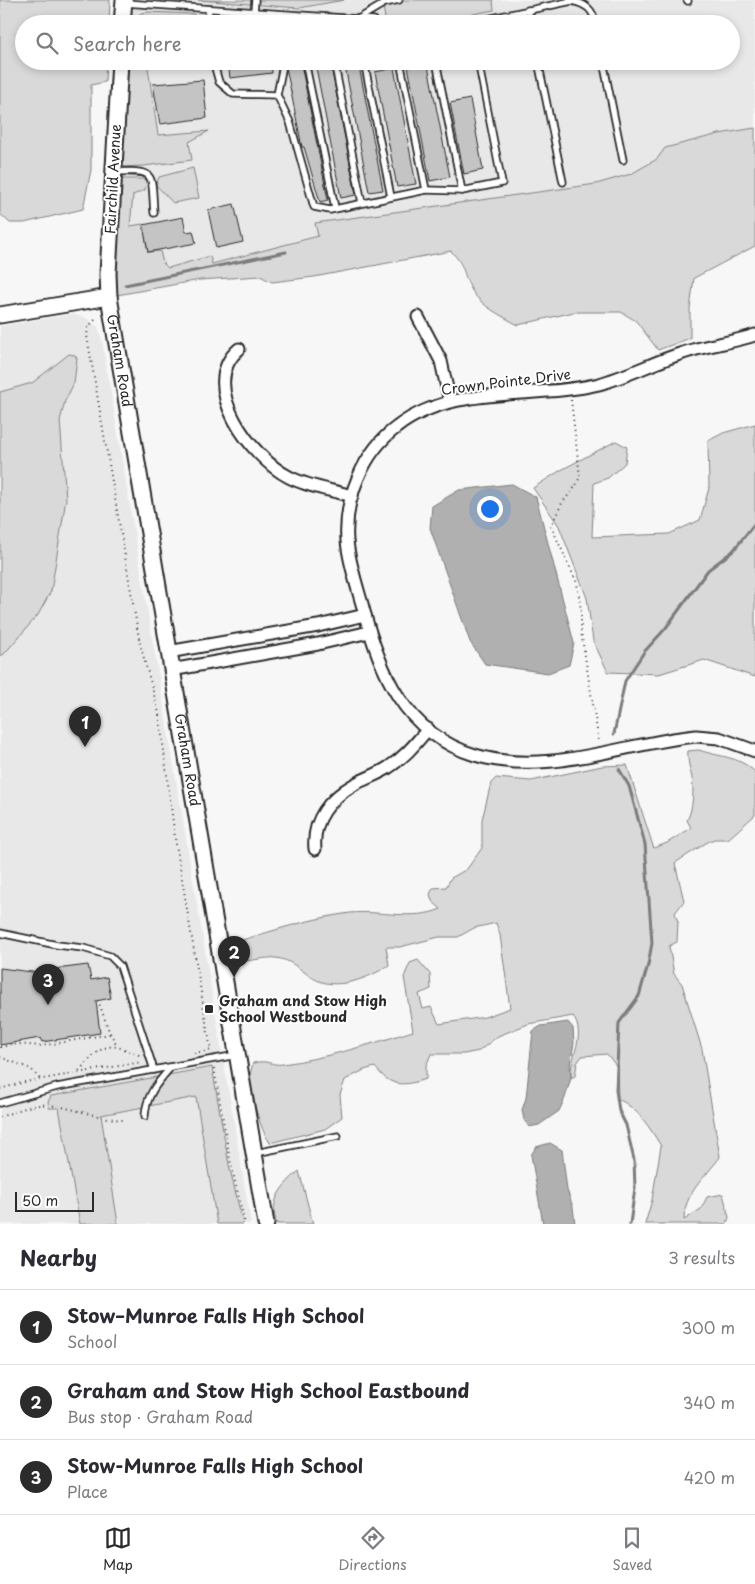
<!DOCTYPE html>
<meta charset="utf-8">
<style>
:root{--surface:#fff;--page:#f2f2f3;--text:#2b2b33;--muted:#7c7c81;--line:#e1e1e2;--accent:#2b2b2b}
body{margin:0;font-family:"Playpen Sans",sans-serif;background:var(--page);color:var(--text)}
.scale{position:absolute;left:15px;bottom:12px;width:79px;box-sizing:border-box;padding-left:5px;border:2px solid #2b2b2b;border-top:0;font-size:14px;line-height:18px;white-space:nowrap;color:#2b2b2b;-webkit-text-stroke:4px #fff;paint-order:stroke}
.you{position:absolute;left:489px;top:508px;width:18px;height:18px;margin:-12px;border:4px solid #fff;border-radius:50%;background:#1a73e8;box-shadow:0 0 0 8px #1a73e833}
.badge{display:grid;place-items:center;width:32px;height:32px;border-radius:50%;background:var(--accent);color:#fff;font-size:16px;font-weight:700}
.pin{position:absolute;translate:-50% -41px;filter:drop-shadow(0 1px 2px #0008)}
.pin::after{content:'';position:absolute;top:26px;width:18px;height:15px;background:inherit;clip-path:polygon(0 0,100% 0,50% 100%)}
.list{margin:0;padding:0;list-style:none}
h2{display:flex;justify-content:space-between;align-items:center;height:65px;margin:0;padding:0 20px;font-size:21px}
h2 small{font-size:16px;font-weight:400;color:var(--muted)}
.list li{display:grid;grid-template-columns:32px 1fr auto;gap:15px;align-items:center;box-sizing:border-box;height:75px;padding:0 20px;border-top:1px solid var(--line)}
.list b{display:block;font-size:19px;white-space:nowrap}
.list p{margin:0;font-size:16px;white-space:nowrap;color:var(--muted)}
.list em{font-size:16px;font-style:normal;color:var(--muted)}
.icon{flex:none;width:28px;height:28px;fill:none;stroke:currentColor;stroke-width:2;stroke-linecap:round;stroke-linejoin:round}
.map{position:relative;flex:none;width:755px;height:1224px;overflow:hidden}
.search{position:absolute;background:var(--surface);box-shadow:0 2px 8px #0003;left:15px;right:15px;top:15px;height:55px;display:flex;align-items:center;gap:12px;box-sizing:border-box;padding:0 18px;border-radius:28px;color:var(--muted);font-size:19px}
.sheet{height:290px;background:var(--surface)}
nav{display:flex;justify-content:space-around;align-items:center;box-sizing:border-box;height:70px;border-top:1px solid var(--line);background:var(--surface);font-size:14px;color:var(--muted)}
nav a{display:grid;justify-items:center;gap:2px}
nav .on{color:var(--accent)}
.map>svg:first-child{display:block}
.built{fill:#e8e8e8}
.green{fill:#d9d9d9;stroke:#828282}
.water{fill:#b0b0b0;stroke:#7b7b7b}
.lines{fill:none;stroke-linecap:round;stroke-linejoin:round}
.stream{stroke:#7b7b7b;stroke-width:3}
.building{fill:#c4c4c4;stroke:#2b2b2b}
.lane-casing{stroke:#2b2b2b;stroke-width:9}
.street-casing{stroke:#2b2b2b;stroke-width:15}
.secondary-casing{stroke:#2b2b2b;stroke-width:19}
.path{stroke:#2b2b2b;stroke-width:2;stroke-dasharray:1 4;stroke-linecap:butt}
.lane{stroke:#fff;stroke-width:5.5}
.street{stroke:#fff;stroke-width:11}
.secondary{stroke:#fff;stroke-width:15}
.poi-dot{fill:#2b2b2b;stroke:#fff;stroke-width:2}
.labels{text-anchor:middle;stroke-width:4;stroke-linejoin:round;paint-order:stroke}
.street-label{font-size:14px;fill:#2b2b2b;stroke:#fff}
.poi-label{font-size:14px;font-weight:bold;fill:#2b2b2b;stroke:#fff;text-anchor:start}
</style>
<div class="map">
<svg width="755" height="1224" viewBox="0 0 755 1224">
<rect width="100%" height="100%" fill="#f7f7f7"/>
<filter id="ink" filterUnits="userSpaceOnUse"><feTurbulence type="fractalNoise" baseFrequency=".02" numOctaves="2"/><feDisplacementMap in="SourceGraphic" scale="10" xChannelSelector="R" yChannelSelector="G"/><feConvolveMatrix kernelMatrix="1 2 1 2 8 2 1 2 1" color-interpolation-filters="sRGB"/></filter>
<g filter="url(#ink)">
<g class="built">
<path d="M128,0H755V174L114,296L124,61H731V24H126Z"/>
<path d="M73,314L88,319L98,327L102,340L251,1224H0V326Z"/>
</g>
<g class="green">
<path d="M0,0H110L109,24H24V61H106L105,82L91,85V170L83,209L24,223H10L0,214Z"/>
<path d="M198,0H344L299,8Z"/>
<path d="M375,0H493L494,10L422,24H386L383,7Z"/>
<path d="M148,12L194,14L199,24H132L141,13Z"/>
<path d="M218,16L297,21L326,19L336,24H212Z"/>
<path d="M128,61H147L158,135L209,131L189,142L192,160L144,166L119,167Z"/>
<path d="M755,128V246L694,278L690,309V338L658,350L636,321L621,312H574L518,325C502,316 480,306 471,289C462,272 466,267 451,251L314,277L272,282L260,276L200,280L117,295L116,224L119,181L122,179H144L146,182L145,190L133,195L130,226L143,224L148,252L160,251L163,263L168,268L210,256L212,264L318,236L315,223L596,184L631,174L657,159L665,148L719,134Z"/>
<path d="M193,168L199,198L173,203L156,185L159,177Z"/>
<path d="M69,354L75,355L77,359L74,383L65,401L60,421L66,499L51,591L38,615L4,654L0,656V392L32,383Z"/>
<path d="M755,424V677L704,660L659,674L608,672L593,641L587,598L559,526L533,488L561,470L616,441L627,447L625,463L608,478L594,483L592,537L669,534L700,520L709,488L708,441L723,433Z"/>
<path d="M699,750C719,757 739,756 755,772V815L728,839H714L706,843L675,863L684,901L675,913L678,922L677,942L669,946L674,974L682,984L702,1049L720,1157C705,1178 684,1193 684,1220L701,1209L707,1197L723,1194L729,1217L727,1224H645L652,1200L661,1146C649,1127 639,1109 618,1099L617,1067L607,1054L582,1056L577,1063L575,1076L571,1078C569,1056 587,1037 573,1016L528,1024L498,1036L479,1051L464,1054H431L426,1066V1079C403,1086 391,1088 375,1067L364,1070L345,1080L340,1095L342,1117L325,1129L270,1143C258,1126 257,1105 247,1087L253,1063C268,1059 272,1066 283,1064C327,1058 371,1044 413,1031L404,977L410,963L418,960L430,974L431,989L419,994L423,1009L431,1007L439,1024L485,1017L510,1008L500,935L496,923L474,928L458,937H439L400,947H386L389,965C370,978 335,992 313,978C300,970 292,960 276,958C265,957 253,961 242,961L239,941C275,930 312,918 350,913C380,910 413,921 441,909L432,901L430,894L433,888L446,887L451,878L467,869L482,848V820L491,783L496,778L531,781L602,766L627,765L653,846L654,848L667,843L691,828L687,820C693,810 694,790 692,778C690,769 687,760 688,751Z"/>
<path d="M212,1067L229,1165L243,1224H217L196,1097L101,1115L118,1224H80L59,1108H49L48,1102L51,1096Z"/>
<path d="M299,1171L313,1224H277C268,1200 283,1185 299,1171Z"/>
</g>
<g class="water">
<path d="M512,484L536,497L574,643L569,665L548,673L485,664L470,642L430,528L432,506L459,490Z"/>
<path d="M568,1022L573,1028L574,1043L570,1065L571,1078L565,1098L559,1111L539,1125L529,1127L524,1120L522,1110L526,1098L533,1031L541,1026Z"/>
<path d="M550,1143L562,1150L567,1190L573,1207L575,1224H543L531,1155L536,1147Z"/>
</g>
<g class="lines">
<g class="stream">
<path d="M125,285L286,252"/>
<path d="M614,734L625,681L644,652L665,629L708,570L733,551L755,523"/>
<path d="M619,769L629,786L645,844L652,943L648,965L639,996L619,1023L616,1090L619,1111L626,1125L634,1160L635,1188L630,1224"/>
</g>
</g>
<g class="building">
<path d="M228,61H271L272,73L230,78Z"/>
<path d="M330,61L356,195L341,198L315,62Z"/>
<path d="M344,61H358L383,190L369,192Z"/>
<path d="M407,61H427L450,177L430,181Z"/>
<path d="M301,64L328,200L320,202L304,147H302L286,67Z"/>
<path d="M394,68L416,184L397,187L375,72Z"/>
<path d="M203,80L207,118L160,124L153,84Z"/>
<path d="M470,99L483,170L464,174L450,103Z"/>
<path d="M234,204L243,242L216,248L208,210Z"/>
<path d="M183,217L186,232L193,231L196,243L148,252L143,225Z"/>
<path d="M88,965L91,980L107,977L111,998L96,1001L100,1033L42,1042L40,1038L0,1045V968L32,972Z"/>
</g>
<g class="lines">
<g class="lane-casing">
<g id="lane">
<path d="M687,0L688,1"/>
<path d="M125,3L374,20"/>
<path d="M528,10L531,24"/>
<path d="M254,12L255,0"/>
<path d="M358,19L385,3L399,0"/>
<path d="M207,24L209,9"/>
<path d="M464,24L572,1C586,4 593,9 596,24"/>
<path d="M213,61L219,82L233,94L277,95"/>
<path d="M287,61L283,65L277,95L290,122L314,207L330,210L426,190L400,61"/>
<path d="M305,61L335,208"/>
<path d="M334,61L362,203"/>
<path d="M364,61L391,197"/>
<path d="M436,61L462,191"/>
<path d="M538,61L563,182"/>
<path d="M603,61L623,160"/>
<path d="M114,172C157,170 151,172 154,213"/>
<path d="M426,190L462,191L502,183L478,61"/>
<path d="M0,933L57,945L83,948L110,956L120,966L154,1070"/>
<path d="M0,1103L57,1087L237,1055"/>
<path d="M145,1116C146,1095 158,1082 171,1067"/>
<path d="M256,1153L338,1136"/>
</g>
</g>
<g class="street-casing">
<g id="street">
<path d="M418,317L441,361L450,402"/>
<path d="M755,335C731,343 706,345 683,353C654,362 628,376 599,384C533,400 454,383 397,427C363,452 344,499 347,541C349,562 356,583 362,604C379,670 403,733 475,755C548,777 623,743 696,736L719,738L755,751"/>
<path d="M239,349C196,386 253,459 289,477C308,487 332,490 352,496"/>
<path d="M168,652L318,626L365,615"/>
<path d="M171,670L318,644L369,632"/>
<path d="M315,849C312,820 330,798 355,784C366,778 379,774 389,767C405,757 416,743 428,729"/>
</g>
</g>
<g class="secondary-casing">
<g id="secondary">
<path d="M122,24L124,0"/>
<path id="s1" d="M120,61L108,274L109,297L266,1224"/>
<path d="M0,315L109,297"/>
</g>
</g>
<g class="path">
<path d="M95,320L88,327L87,336L140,644L159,713L175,838L211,1051"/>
<path d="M571,400L580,477L575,487L562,503L551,526L577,583L581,610V632L599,742"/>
<path d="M98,1000L109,1031L117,1045"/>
<path d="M0,1047L17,1044L41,1046L110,1034"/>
<path d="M194,1053L211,1050"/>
<path d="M0,1057L31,1069L40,1079"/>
<path d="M214,1068L230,1160L245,1224"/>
<path d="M79,1071C103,1044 107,1040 141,1056"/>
<path d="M0,1089L25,1082L142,1062"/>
<path d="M0,1117C14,1112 34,1103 49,1105C74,1108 97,1118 123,1120"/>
</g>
<use href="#lane" class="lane"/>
<use href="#street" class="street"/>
<use href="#secondary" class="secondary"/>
</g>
</g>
<rect class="poi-dot" x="204" y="1004" width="10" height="10" rx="2.5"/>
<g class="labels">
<g class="street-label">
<text transform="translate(113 179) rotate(-87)" y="5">Fairchild Avenue</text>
<text dy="5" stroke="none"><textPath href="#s1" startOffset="301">Graham Road</textPath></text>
<text transform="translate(506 382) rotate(-7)" y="5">Crown Pointe Drive</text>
<text dy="5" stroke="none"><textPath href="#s1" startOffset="706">Graham Road</textPath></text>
</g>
<g class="poi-label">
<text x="219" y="1006">Graham and Stow High<tspan x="219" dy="16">School Westbound</tspan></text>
</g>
</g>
</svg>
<div class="scale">50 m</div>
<div class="you"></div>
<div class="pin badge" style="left:85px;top:747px">1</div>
<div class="pin badge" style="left:234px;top:977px">2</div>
<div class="pin badge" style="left:48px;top:1005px">3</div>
<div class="search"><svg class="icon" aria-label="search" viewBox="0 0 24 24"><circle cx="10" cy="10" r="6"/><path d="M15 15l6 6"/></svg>Search here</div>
</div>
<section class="sheet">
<h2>Nearby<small>3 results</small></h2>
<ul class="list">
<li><span class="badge">1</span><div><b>Stow–Munroe Falls High School</b><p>School</p></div><em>300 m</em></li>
<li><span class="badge">2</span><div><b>Graham and Stow High School Eastbound</b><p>Bus stop · Graham Road</p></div><em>340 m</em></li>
<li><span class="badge">3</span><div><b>Stow-Munroe Falls High School</b><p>Place</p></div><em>420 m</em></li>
</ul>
</section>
<nav>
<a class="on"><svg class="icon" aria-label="map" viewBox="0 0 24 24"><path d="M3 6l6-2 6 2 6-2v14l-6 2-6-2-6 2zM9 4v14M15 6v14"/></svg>Map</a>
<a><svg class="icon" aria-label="directions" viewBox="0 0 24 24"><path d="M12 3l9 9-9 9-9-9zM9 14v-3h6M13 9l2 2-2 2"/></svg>Directions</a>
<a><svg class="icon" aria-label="saved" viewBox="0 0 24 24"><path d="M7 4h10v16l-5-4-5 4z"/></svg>Saved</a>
</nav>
